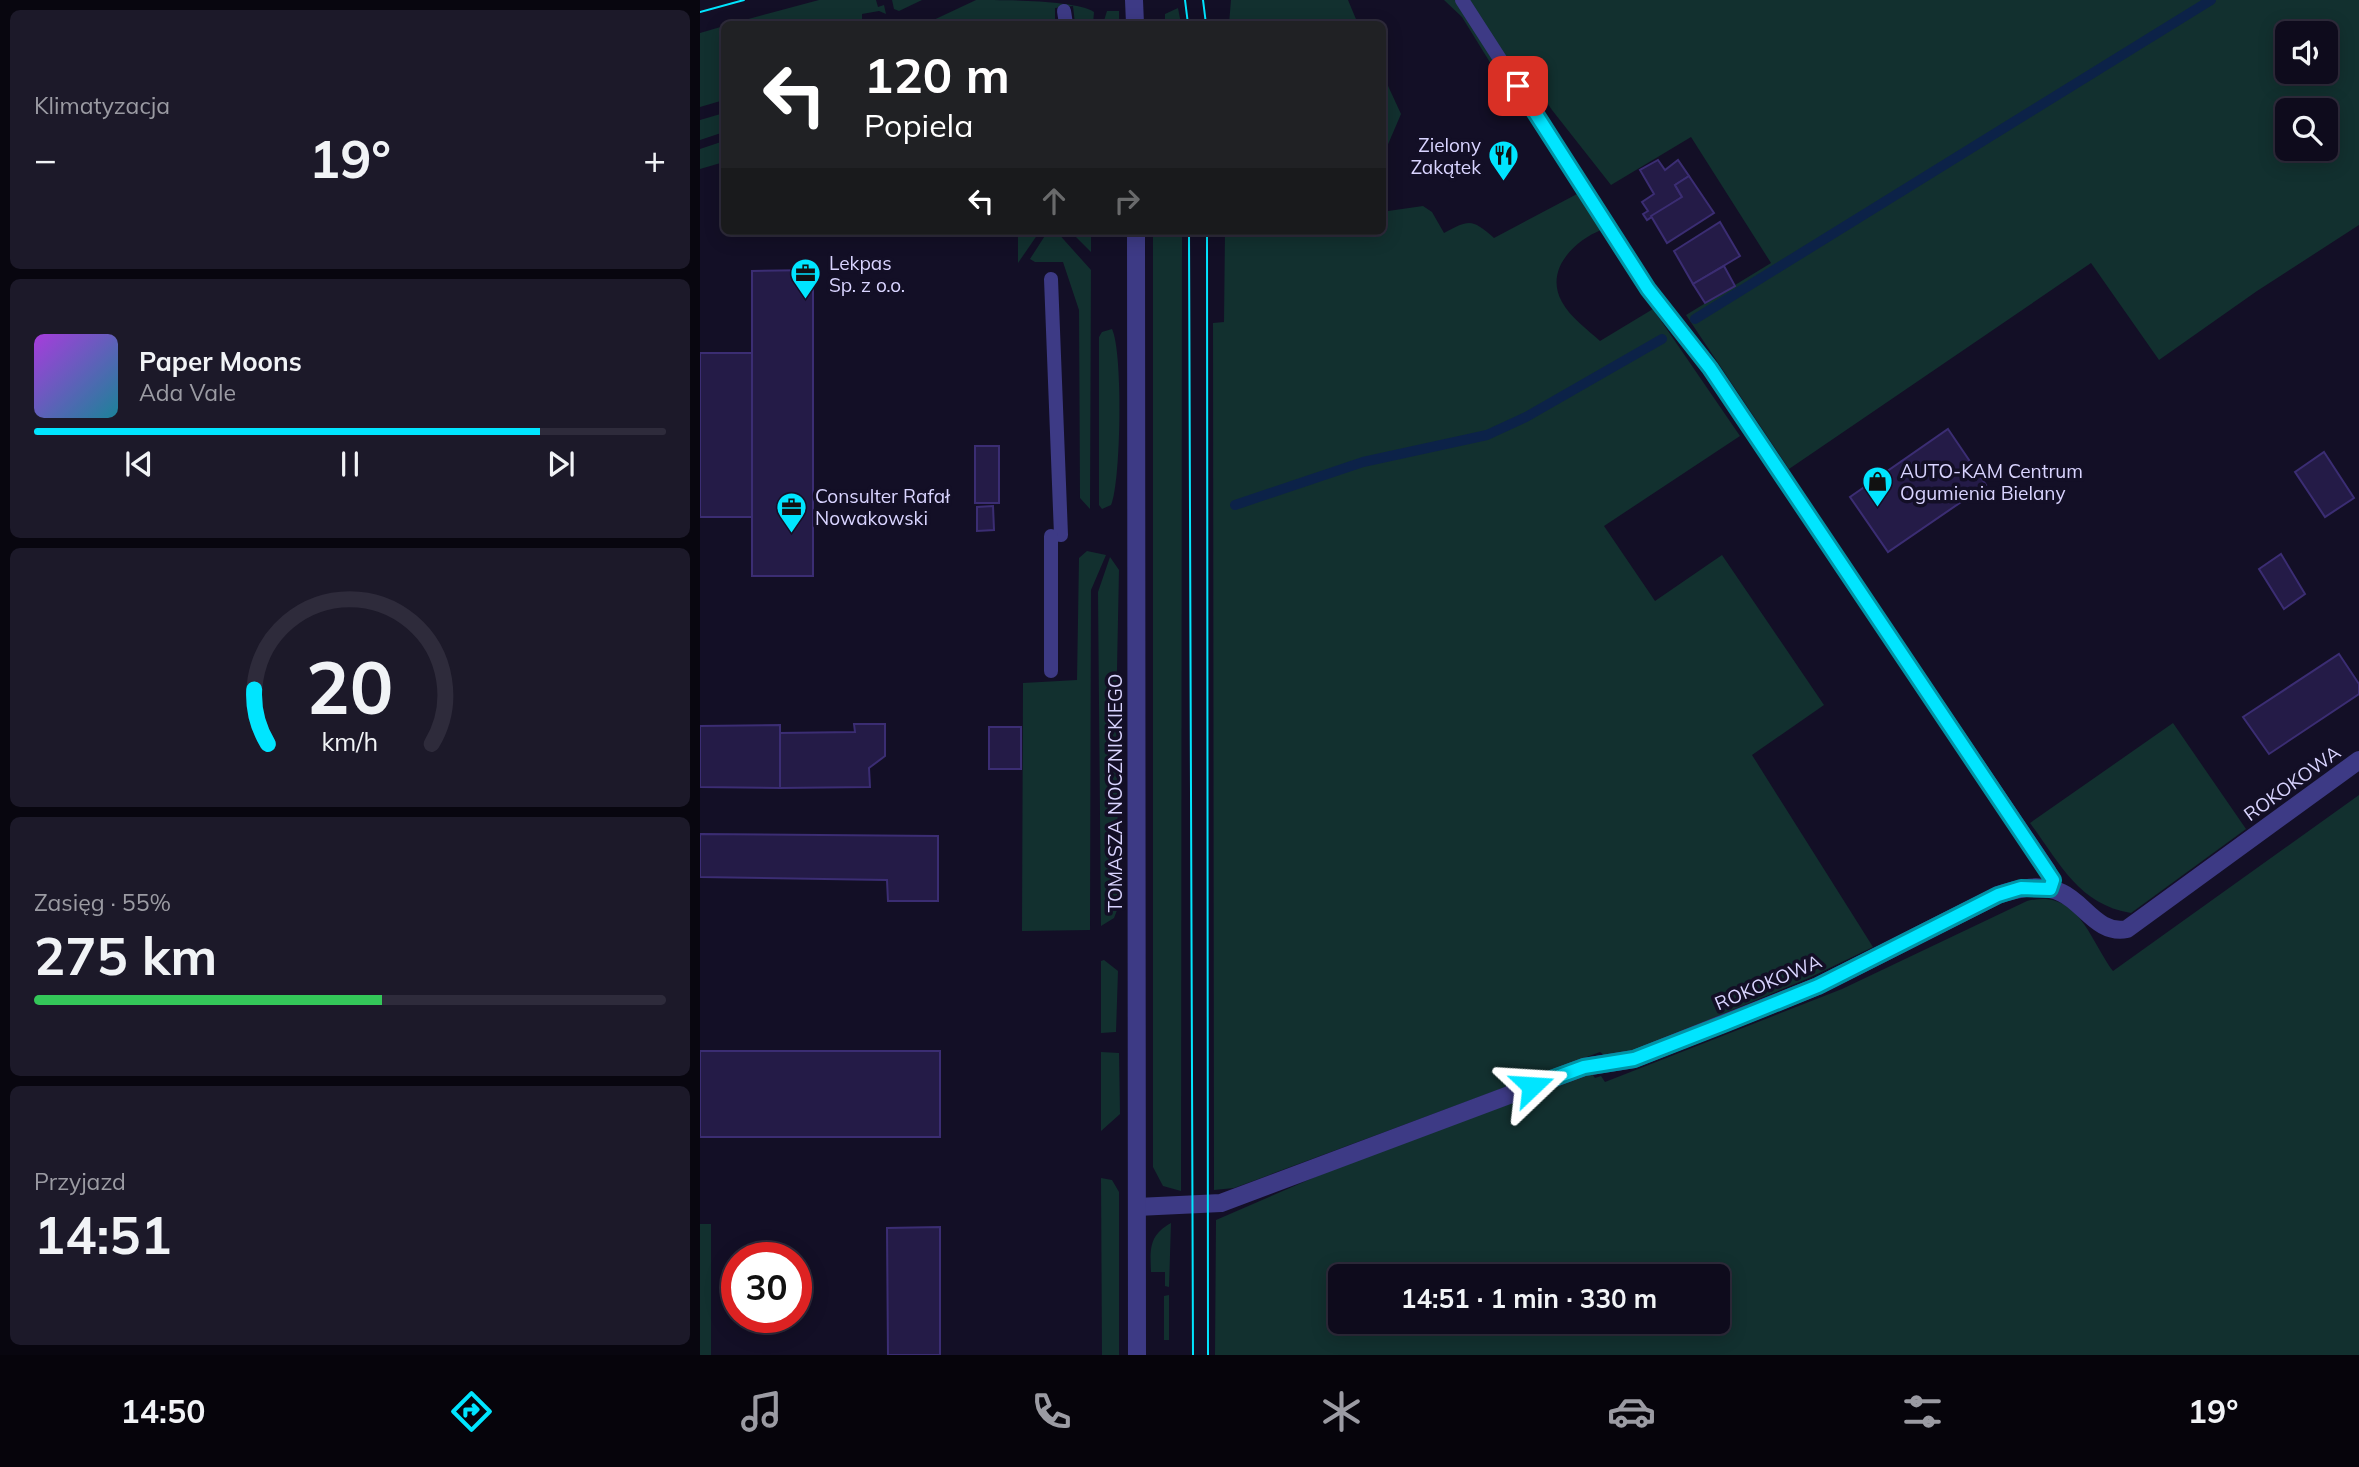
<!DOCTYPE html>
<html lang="pl">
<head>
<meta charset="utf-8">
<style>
  :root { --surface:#0e0b1c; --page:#1c1929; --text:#f1f3f6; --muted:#9b9ba3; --line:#2e2b3b; --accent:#00e5ff }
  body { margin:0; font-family:Mulish,sans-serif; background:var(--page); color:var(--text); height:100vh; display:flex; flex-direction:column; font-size:26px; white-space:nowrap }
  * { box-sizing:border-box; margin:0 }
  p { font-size:23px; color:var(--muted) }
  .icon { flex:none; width:38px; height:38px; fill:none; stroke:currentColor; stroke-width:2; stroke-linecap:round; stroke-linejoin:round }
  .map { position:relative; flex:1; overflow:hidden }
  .sheet { display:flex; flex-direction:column; gap:10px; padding:10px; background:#08060f; width:700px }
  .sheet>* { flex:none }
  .banner { position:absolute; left:21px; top:21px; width:665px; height:214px; border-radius:10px; box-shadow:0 4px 18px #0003,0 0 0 2px var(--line); background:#202124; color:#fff; overflow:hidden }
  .fabs { position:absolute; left:1575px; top:21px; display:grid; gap:14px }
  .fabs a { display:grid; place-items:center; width:63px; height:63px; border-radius:10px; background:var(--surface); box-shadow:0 4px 18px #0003,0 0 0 2px var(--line); font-size:35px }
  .speed { position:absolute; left:21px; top:1242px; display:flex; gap:14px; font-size:35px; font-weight:700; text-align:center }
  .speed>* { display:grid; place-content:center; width:91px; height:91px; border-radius:50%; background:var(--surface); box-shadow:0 4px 18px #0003,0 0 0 2px var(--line); line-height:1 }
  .speed .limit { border:10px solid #d22; background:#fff; color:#111 }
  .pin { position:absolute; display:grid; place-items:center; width:60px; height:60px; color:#fff; margin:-30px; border-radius:14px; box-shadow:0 4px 10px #0006 }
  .me { position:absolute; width:77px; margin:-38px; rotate:70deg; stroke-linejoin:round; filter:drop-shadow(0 0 5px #0008) }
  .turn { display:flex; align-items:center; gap:24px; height:147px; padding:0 28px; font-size:32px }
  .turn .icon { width:91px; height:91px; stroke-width:2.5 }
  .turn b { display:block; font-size:49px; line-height:60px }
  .lanes { display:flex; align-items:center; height:66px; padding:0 28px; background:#0003; justify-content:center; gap:35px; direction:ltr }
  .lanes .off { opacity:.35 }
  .big { font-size:52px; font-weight:700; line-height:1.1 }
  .sheet .card { flex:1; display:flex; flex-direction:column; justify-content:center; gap:10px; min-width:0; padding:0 24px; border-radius:10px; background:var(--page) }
  .sheet .dial { align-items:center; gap:0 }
  .dial svg { height:182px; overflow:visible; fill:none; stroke:var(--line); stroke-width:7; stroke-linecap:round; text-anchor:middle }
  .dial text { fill:var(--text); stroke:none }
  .song { display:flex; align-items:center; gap:21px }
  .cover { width:84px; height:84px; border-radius:10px; background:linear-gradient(135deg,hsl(280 70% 55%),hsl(190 70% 35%)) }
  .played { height:7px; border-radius:4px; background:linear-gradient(90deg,var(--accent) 80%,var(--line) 80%) }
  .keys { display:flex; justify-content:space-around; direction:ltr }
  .heat { display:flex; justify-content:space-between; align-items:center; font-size:38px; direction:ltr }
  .charge { height:10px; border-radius:5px; background:linear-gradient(90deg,#34c759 55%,var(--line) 0) }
  .trip { position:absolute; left:628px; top:1264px; width:402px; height:70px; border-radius:10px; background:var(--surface); box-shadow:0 4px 18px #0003,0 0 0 2px var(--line); font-weight:700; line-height:70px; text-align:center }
  .tabs { display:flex; height:112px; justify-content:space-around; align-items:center; background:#06040b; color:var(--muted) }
  .tabs .icon { width:49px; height:49px }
  .tabs .on { color:var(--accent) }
  .tabs b { font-size:32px; color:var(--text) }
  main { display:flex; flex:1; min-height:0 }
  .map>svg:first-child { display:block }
  .green { fill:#12302f; fill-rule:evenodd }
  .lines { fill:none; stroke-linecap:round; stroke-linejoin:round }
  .stream { stroke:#0c2248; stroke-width:10 }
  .building { fill:#241b47; stroke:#3b2d73; stroke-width:2 }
  .service { stroke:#3d3a85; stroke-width:14 }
  .minor { stroke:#3d3a85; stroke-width:18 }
  .tertiary { stroke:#3d3a85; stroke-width:18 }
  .tram { stroke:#00e5ff; stroke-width:2 }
  .route-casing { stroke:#0095a6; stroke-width:18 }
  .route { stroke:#00e5ff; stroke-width:12 }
  .labels { text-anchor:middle; stroke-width:7; stroke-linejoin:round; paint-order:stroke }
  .poi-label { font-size:19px; fill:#d9d4ff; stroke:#130f26; text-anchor:start }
  .street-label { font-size:19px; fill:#d9d4ff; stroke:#130f26 }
</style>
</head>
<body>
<main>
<section class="sheet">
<div class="card"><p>Klimatyzacja</p>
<div class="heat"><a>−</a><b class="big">19°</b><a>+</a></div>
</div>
<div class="card">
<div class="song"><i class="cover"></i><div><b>Paper Moons</b><p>Ada Vale</p></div></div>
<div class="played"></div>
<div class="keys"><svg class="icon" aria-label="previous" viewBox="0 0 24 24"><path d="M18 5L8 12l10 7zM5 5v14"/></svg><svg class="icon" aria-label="pause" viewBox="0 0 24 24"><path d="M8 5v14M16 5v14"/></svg><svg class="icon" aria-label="next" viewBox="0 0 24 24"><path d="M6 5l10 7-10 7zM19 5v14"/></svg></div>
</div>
<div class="card dial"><svg viewBox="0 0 100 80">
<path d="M14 69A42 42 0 1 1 86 69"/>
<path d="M14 69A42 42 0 0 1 8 45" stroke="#00e5ff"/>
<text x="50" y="56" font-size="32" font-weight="700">20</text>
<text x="50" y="72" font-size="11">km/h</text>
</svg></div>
<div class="card"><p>Zasięg · 55%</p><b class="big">275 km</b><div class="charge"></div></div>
<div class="card"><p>Przyjazd</p><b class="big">14:51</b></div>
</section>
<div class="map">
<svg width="1659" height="1355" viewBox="0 0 1659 1355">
  <rect width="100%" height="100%" fill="#130f26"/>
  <!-- green -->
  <g class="green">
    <path d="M119 0H176L178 7 184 5 186 14 179 11 162 14V24H165H30Z"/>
    <path d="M192 0H222L199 11 194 9Z"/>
    <path d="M276 0C303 0 377 0 394 12L393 24H375L373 6 355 8V24H225Z"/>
    <path d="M531 0H648L658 24H529Z"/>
    <path d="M744 0H1659V225L1557 291 1459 360 1391 263 1089 469 986 315 1071 263 991 137 911 185 852 110 818 60 799 77 762 17ZM1587 33H1626V72H1587ZM1587 110H1626V149H1587Z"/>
    <path d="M478 8 481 24H465V14Z"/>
    <path d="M407 11H419V24H403Z"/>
    <path d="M24 26V100L0 107V33Z"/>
    <path d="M683 75 701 114 683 156Z"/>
    <path d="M24 113V132L0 140V120Z"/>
    <path d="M24 141V162L0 169V149Z"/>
    <path d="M877 194 901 230C874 241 844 270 862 302 870 317 888 330 900 341L953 309 1040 436 904 526 955 601 1022 555 1124 705 1052 755 1173 947 1109 978 911 1061 900 1052 534 1188 514 1190 513 323 524 322 525 231H682L683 198 688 211 723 206 732 212 744 233C770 219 772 219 794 238Z"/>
    <path d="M318 231H340L318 263Z"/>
    <path d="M348 231H356L391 270 390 509 380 498 379 310 363 262H335L330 259Z"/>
    <path d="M370 231H391V252Z"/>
    <path d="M453 231H482L481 1191 463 1186 453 1167Z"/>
    <path d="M412 329C423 352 421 481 411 505L402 509 399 505V337L402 332Z"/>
    <path d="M387 551 406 555 391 590 390 930 322 931 323 683 377 680 379 558Z"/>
    <path d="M410 557 419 570 416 718 419 905 414 918 401 926 398 592Z"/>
    <path d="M1473 723 1546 829 1431 913C1378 904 1360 863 1330 823Z"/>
    <path d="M1659 795V1355H515L516 1220 629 1171 890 1071 895 1078 901 1076 905 1082 1142 989 1327 901C1378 888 1389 938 1413 971ZM640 1276H1018V1321H640Z"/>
    <path d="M404 960 418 971 416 1032 401 1033V961Z"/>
    <path d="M401 1052 419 1053 420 1114 401 1131Z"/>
    <path d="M401 1178 412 1180 419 1192V1355H402Z"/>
    <path d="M471 1223 469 1287 465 1286V1272H451C450 1249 449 1235 471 1223Z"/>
    <rect x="0" y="1224" width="11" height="131"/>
    <path d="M469 1295V1340H464V1296Z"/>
  </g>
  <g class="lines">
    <!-- stream -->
    <g class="stream">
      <path d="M995 319 1511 0"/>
      <path d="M535 505 663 462 787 435 826 417 962 339"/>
    </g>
  </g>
  <!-- building -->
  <g class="building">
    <path d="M958 160 965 170 978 160 989 176 975 185 982 197 947 220 943 214 948 211 942 202 954 194 940 170Z"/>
    <path d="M989 176 1014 213 967 243 951 216 982 197 975 185Z"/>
    <path d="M1020 222 1040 256 993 284 974 251Z"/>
    <path d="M1024 266 1035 286 1005 303 993 284Z"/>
    <path d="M113 270V576H52V271Z"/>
    <rect x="0" y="353" width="52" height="164"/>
    <path d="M1248 429 1286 485 1188 552 1150 497Z"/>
    <rect x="275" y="446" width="24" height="57"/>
    <path d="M1624 452 1654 498 1625 517 1595 472Z"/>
    <path d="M293 506 294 530 277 531V507Z"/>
    <path d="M1581 554 1605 594 1584 609 1559 569Z"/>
    <path d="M1639 654 1659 684V694L1569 754 1543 717Z"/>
    <path d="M154 724H185V756L169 768 170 787 80 788V733L155 732Z"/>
    <path d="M80 725V788L0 787V726Z"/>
    <rect x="289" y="727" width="32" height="42"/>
    <path d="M0 834 238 836V901H188L187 880 0 877Z"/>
    <rect x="0" y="1051" width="240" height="86"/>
    <path d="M240 1227V1355H188L187 1228Z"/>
  </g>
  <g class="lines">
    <!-- service -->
    <g class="service">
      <path d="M762 0 948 289 1010 368 1349 870 1353 880 1350 889"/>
      <path d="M364 11 366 24"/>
      <path d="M351 279 361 535"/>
      <path d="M351 536V671"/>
    </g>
    <!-- minor -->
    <path class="minor" d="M437 1207 521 1203 884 1067 934 1059 1118 986 1298 895C1318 888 1341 883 1362 893 1384 903 1398 935 1427 929L1659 760"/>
    <!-- tertiary -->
    <g class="tertiary">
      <path d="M434 0 435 24"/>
      <path d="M436 231 437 1355"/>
    </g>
    <!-- tram -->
    <g class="tram">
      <path d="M485 0 488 24"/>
      <path d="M503 0 506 24"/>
      <path d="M0 12 44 0"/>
      <path d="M489 231 493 1355"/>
      <path d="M507 231 508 1355"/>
    </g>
  </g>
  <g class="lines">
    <defs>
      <path id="route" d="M818 86 948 289 1010 368 1353 880 1350 889 1321 888 1298 895 1118 986 1024 1024 934 1059 884 1067 832 1086"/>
    </defs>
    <!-- route casing -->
    <use href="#route" class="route-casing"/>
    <!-- route -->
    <use href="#route" class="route"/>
  </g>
  <!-- icons -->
  <defs>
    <symbol id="restaurant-pin" viewBox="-11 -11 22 30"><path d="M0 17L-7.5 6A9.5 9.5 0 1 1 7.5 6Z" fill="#00e5ff" stroke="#130f26"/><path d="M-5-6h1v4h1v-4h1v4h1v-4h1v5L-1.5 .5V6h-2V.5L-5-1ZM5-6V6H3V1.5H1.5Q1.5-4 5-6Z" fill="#111"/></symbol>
    <symbol id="office-pin" viewBox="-11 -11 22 30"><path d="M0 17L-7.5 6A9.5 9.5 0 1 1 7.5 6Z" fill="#00e5ff" stroke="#130f26"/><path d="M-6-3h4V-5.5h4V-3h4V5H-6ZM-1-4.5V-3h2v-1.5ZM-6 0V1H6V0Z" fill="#111"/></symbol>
    <symbol id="shop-pin" viewBox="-11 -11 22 30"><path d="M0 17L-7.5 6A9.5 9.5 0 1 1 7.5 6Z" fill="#00e5ff" stroke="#130f26"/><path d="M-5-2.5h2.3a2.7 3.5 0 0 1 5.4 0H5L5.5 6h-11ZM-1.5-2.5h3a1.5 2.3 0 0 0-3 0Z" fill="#111"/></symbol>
  </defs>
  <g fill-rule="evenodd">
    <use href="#restaurant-pin" x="786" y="138" width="35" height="47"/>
    <use href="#office-pin" x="88" y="256" width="35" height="47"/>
    <use href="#shop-pin" x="1160" y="464" width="35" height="47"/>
    <use href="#office-pin" x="74" y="490" width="35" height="47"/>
  </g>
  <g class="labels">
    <!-- poi labels -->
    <g class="poi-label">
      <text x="781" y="152" text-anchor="end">Zielony<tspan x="781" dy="22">Zakątek</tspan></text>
      <text x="129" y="270">Lekpas<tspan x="129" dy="22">Sp. z o.o.</tspan></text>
      <text x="1200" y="478">AUTO-KAM Centrum<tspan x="1200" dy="22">Ogumienia Bielany</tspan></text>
      <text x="115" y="503">Consulter Rafał<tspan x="115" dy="22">Nowakowski</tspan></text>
    </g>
    <!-- street labels -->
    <g class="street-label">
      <text transform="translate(1592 783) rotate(-36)" y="7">ROKOKOWA</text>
      <text transform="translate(415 793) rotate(-90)" y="7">TOMASZA NOCZNICKIEGO</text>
      <text transform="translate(1068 982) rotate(-23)" y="7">ROKOKOWA</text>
    </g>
  </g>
</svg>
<div class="fabs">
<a><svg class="icon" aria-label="sound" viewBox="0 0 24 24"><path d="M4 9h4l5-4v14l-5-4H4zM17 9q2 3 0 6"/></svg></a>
<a><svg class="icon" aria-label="search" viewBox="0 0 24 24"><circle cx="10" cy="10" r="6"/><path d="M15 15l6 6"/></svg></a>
</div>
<div class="speed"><div class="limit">30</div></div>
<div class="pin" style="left:818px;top:86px;background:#d93025"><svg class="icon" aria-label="arrive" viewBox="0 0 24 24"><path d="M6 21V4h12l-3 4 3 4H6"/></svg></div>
<svg class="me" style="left:832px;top:1086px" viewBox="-20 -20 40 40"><path d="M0-17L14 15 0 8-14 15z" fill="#00e5ff" stroke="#fff" stroke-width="4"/></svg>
<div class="trip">14:51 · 1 min · 330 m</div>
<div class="banner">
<div class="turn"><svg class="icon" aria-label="left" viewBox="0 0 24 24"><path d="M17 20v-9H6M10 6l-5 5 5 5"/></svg><div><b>120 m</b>Popiela</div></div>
<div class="lanes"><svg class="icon" aria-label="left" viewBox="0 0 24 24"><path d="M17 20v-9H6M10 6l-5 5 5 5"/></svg><svg class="icon off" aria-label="ahead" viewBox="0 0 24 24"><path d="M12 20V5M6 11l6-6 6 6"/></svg><svg class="icon off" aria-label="right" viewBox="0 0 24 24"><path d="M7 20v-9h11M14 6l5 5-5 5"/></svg></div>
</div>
</div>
</main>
<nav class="tabs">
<b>14:50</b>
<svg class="icon on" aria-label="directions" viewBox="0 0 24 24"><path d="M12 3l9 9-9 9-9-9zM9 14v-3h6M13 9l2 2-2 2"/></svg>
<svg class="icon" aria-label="music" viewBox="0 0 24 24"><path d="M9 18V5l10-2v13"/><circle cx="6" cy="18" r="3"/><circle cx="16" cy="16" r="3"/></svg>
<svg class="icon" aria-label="phone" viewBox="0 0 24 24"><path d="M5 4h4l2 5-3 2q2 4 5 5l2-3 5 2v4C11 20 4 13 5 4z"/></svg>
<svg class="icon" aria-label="climate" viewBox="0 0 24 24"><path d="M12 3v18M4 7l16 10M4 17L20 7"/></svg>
<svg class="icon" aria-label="car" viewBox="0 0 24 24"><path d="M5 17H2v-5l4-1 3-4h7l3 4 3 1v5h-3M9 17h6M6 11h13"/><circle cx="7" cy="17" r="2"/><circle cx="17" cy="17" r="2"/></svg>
<svg class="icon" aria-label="filters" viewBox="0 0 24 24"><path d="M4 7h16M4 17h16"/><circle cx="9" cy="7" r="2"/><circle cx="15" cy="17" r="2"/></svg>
<b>19°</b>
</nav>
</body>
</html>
